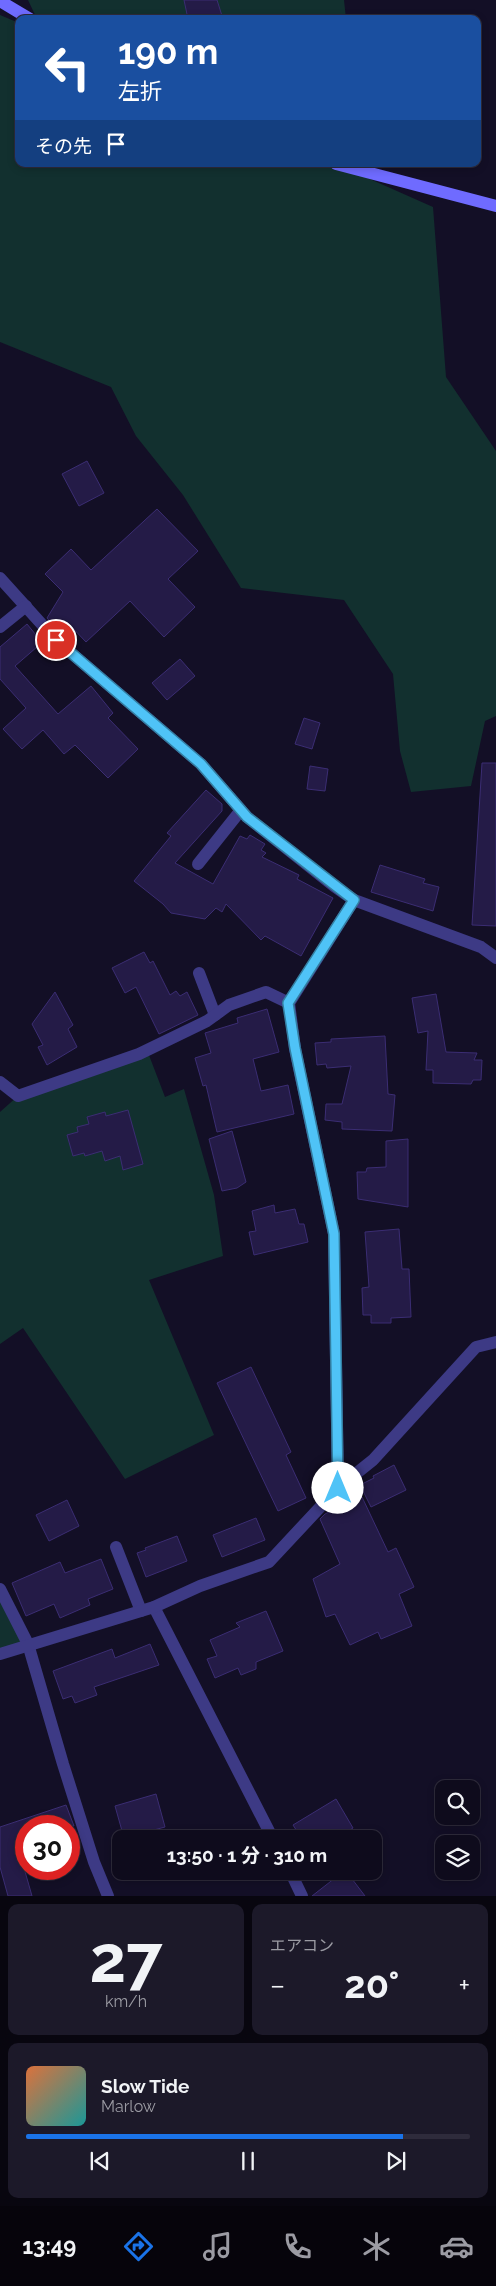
<!DOCTYPE html>
<html lang="ja">
<head>
<meta charset="utf-8">
<style>
  :root { --surface:#0e0b1c; --page:#1c1929; --text:#f1f3f6; --muted:#9b9ba3; --line:#2e2b3b; --accent:#1a73e8 }
  body { margin:0; font-family:Raleway,"Noto Sans JP",sans-serif; background:var(--page); color:var(--text); height:100vh; display:flex; flex-direction:column; font-size:19px; white-space:nowrap }
  * { box-sizing:border-box; margin:0 }
  p { font-size:16px; color:var(--muted) }
  .icon { flex:none; width:28px; height:28px; fill:none; stroke:currentColor; stroke-width:2; stroke-linecap:round; stroke-linejoin:round }
  .map { position:relative; height:1896px; overflow:hidden }
  .drawer { display:flex; flex-direction:column; gap:8px; padding:8px; background:#08060f; flex:1 }
  .drawer>* { flex:none }
  .guide { position:absolute; left:15px; top:15px; width:466px; height:152px; border-radius:10px; box-shadow:0 2px 8px #0003,0 0 0 1px var(--line); background:#1a4fa0; color:#fff; overflow:hidden }
  .controls { position:absolute; left:435px; top:1780px; display:grid; gap:10px }
  .controls a { display:grid; place-items:center; width:45px; height:45px; border-radius:10px; background:var(--surface); box-shadow:0 2px 8px #0003,0 0 0 1px var(--line); font-size:25px }
  .speed { position:absolute; left:15px; top:1815px; display:flex; gap:10px; font-size:25px; font-weight:700; text-align:center }
  .speed>* { display:grid; place-content:center; width:65px; height:65px; border-radius:50%; background:var(--surface); box-shadow:0 2px 8px #0003,0 0 0 1px var(--line); line-height:1 }
  .speed .limit { border:8px solid #d22; background:#fff; color:#111 }
  .pin { position:absolute; display:grid; place-items:center; width:42px; height:42px; color:#fff; margin:-21px; border:2px solid #fff; border-radius:50%; box-shadow:0 1px 5px #0007 }
  .me { position:absolute; width:55px; margin:-28px; rotate:0deg; stroke-linejoin:round; filter:drop-shadow(0 0 4px #0008) }
  .turn { display:flex; align-items:center; gap:18px; height:105px; padding:0 20px; font-size:22px }
  .turn .icon { width:65px; height:65px; stroke-width:2.5 }
  .turn b { display:block; font-size:35px; line-height:42px }
  .then { display:flex; align-items:center; height:48px; padding:0 20px; background:#0003; gap:10px; font-size:19px }
  .big { font-size:38px; font-weight:700; line-height:1.1 }
  .drawer .widget { flex:1; display:flex; flex-direction:column; justify-content:center; gap:8px; min-width:0; padding:0 18px; border-radius:10px; background:var(--page) }
  .drawer .dial { align-items:center; gap:0 }
  .dial b { font-size:65px; line-height:1 }
  .song { display:flex; align-items:center; gap:15px }
  .cover { width:60px; height:60px; border-radius:8px; background:linear-gradient(135deg,hsl(20 70% 55%),hsl(180 70% 35%)) }
  .played { height:5px; border-radius:2px; background:linear-gradient(90deg,var(--accent) 85%,var(--line) 85%) }
  .keys { display:flex; justify-content:space-around; direction:ltr }
  .heat { display:flex; justify-content:space-between; align-items:center; font-size:28px; direction:ltr }
  .drawer .tiles { flex:1; display:grid; gap:8px; grid-template-columns:1fr 1fr }
  .widget:last-child { grid-column:span 2 }
  .trip { position:absolute; left:112px; top:1830px; width:270px; height:50px; border-radius:10px; background:var(--surface); box-shadow:0 2px 8px #0003,0 0 0 1px var(--line); font-weight:700; line-height:50px; text-align:center }
  .menu { display:flex; height:80px; justify-content:space-around; align-items:center; background:#06040b; color:var(--muted) }
  .menu .icon { width:35px; height:35px }
  .menu .current { color:var(--accent) }
  .menu b { font-size:22px; color:var(--text) }
  .map>svg:first-child { display:block }
  .green { fill:#12302f }
  .building { fill:#241b47; stroke:#3b2d73 }
  .lines { fill:none; stroke-linecap:round; stroke-linejoin:round }
  .street { stroke:#3d3a85; stroke-width:12 }
  .secondary { stroke:#6f6bff; stroke-width:12 }
  .route-casing { stroke:#337fa1; stroke-width:12 }
  .route { stroke:#4fc3f7; stroke-width:9 }
</style>
</head>
<body>
<div class="map">
<svg width="496" height="1896" viewBox="0 0 496 1896">
  <rect width="100%" height="100%" fill="#130f26"/>
  <!-- green -->
  <g class="green">
    <path d="M28 0H344L346 19H37Z"/>
    <path d="M0 15 19 23V164H336L433 207 446 377 496 451V716L485 721 471 786 411 792 400 751 393 674 344 600 241 588 183 495 136 436 111 387 0 342Z"/>
    <path d="M147 1050 165 1097 184 1089 214 1195 223 1256 149 1280 214 1435 125 1479 23 1328 0 1344V1112L18 1096Z"/>
    <path d="M0 1598 28 1644 0 1654Z"/>
  </g>
  <!-- building -->
  <g class="building">
    <path d="M184 0H217L223 19H188Z"/>
    <path d="M87 461 104 493 79 506 62 474Z"/>
    <path d="M157 509 198 551 168 579 195 607 164 637 130 601 86 642 67 622 58 630 47 618 63 592 45 574 71 549 91 570Z"/>
    <path d="M27 624 36 635 38 632 45 640 15 666 58 714 91 686 113 713 108 718 138 749 108 778 75 745 64 754 43 730 22 749 3 729 26 708 0 679V647Z"/>
    <path d="M180 659 195 676 167 700 152 683Z"/>
    <path d="M304 718 320 723 312 749 295 744Z"/>
    <path d="M482 763H496V926L472 925Z"/>
    <path d="M310 766 328 769 325 791 307 789Z"/>
    <path d="M206 790 222 804V811L175 863 213 884 240 836 247 839 250 835 265 844 261 850 266 853 262 857 299 875 297 879 333 898 301 956 265 936 261 940 226 904 222 912 216 908 205 919 171 913 163 904 134 881 171 836 167 833Z"/>
    <path d="M380 865 425 879 423 883 439 887 433 911 371 892Z"/>
    <path d="M144 952 150 963 153 961 170 995 176 991 180 996 187 992 198 1015 159 1034 136 987 125 993 112 968Z"/>
    <path d="M55 992 73 1025 68 1029 77 1047 47 1065 38 1047 43 1045 32 1024Z"/>
    <path d="M436 994 446 1052 477 1053 474 1060H482L481 1080H473L471 1084 433 1083V1070H426L428 1031 418 1033 412 998Z"/>
    <path d="M267 1009 279 1052 253 1059 261 1091 288 1085 294 1114 217 1132 206 1085 203 1086 195 1058 211 1053 205 1033 238 1023 237 1018Z"/>
    <path d="M385 1036 388 1094 395 1095 392 1131 342 1129V1122L325 1120 326 1104H342L351 1066 327 1068 326 1064 317 1065 315 1043 331 1042V1039Z"/>
    <path d="M128 1110 143 1164 123 1170 120 1156 105 1161 102 1151 85 1156 84 1153 73 1156 67 1135 78 1132 77 1127 89 1124 87 1117 105 1112 106 1116Z"/>
    <path d="M232 1131 246 1182 237 1188 222 1191 209 1139Z"/>
    <path d="M408 1139V1207L358 1199 357 1172H366L367 1168 386 1167V1141Z"/>
    <path d="M274 1205 275 1213 295 1209 299 1224H304L308 1242 254 1255 249 1232 256 1231 252 1211Z"/>
    <path d="M399 1229 402 1269H409L411 1317 391 1318V1323H371V1315H363L362 1288 369 1287 365 1232Z"/>
    <path d="M251 1367 291 1452 286 1455 306 1498 278 1511 217 1383Z"/>
    <path d="M394 1465 406 1490 371 1507 360 1485 374 1478 373 1476Z"/>
    <path d="M362 1497 388 1552 396 1548 414 1587 399 1594 412 1626 381 1639 378 1632 350 1645 335 1614 326 1617 313 1579 340 1564 320 1519 325 1514Z"/>
    <path d="M67 1500 79 1526 49 1541 36 1515Z"/>
    <path d="M256 1518 265 1540 222 1557 213 1535Z"/>
    <path d="M177 1536 187 1561 146 1577 137 1553 146 1550 145 1548Z"/>
    <path d="M101 1559 113 1589 88 1599 90 1605 60 1618 54 1604 26 1616 12 1583 60 1562 65 1573Z"/>
    <path d="M266 1611 283 1651 256 1662V1669L241 1675 238 1668 215 1678 207 1659 217 1656 210 1640 240 1627 236 1623Z"/>
    <path d="M150 1644 159 1665 94 1687 97 1695 75 1703 72 1696 63 1699 53 1671 112 1649 115 1658Z"/>
    <path d="M156 1794 165 1827 124 1838 115 1806Z"/>
    <path d="M336 1799 353 1828 336 1839H302L293 1825Z"/>
    <path d="M66 1805 74 1826H26V1852L20 1854 32 1896H8L0 1867V1827Z"/>
    <path d="M344 1871H346L365 1896H312Z"/>
  </g>
  <g class="lines">
    <!-- street -->
    <g class="street">
      <path d="M0 578 56 640 201 764 247 817 334 886 354 900 481 947 496 958"/>
      <path d="M0 627 26 606"/>
      <path d="M198 864 241 810"/>
      <path d="M199 973 215 1015"/>
      <path d="M0 1082 18 1096 139 1054 207 1021 229 1005 266 992 289 1003"/>
      <path d="M338 1488 334 1234 295 1049 289 1003 354 900"/>
      <path d="M116 1547 141 1611"/>
      <path d="M0 1589 28 1644 63 1764 94 1862 108 1896"/>
      <path d="M154 1607 273 1839"/>
      <path d="M0 1654 154 1607 200 1586 269 1562 338 1488 373 1460 476 1347 496 1342"/>
      <path d="M290 1871 302 1896"/>
    </g>
    <!-- secondary -->
    <g class="secondary">
      <path d="M0 1 30 19"/>
      <path d="M336 164 496 206"/>
    </g>
  </g>
  <g class="lines">
    <defs>
      <path id="route" d="M56 640 201 764 247 817 354 900 288 1003 295 1048 334 1234 338 1488"/>
    </defs>
    <!-- route casing -->
    <use href="#route" class="route-casing"/>
    <!-- route -->
    <use href="#route" class="route"/>
  </g>
</svg>
<div class="controls">
<a><svg class="icon" aria-label="search" viewBox="0 0 24 24"><circle cx="10" cy="10" r="6"/><path d="M15 15l6 6"/></svg></a>
<a><svg class="icon" aria-label="layers" viewBox="0 0 24 24"><path d="M12 4l9 5-9 5-9-5zM3 14l9 5 9-5"/></svg></a>
</div>
<div class="speed"><div class="limit">30</div></div>
<div class="pin" style="left:56px;top:640px;background:#d93025"><svg class="icon" aria-label="arrive" viewBox="0 0 24 24"><path d="M6 21V4h12l-3 4 3 4H6"/></svg></div>
<svg class="me" style="left:338px;top:1488px" viewBox="-20 -20 40 40"><circle r="19" fill="#fff"/><path d="M0-13L10 11 0 6-10 11z" fill="#4fc3f7"/></svg>
<div class="trip">13:50 · 1 分 · 310 m</div>
<div class="guide">
<div class="turn"><svg class="icon" aria-label="left" viewBox="0 0 24 24"><path d="M17 20v-9H6M10 6l-5 5 5 5"/></svg><div><b>190 m</b>左折</div></div>
<div class="then">その先<svg class="icon" aria-label="arrive" viewBox="0 0 24 24"><path d="M6 21V4h12l-3 4 3 4H6"/></svg></div>
</div>
</div>
<section class="drawer">
<div class="tiles">
<div class="widget dial"><b>27</b><p>km/h</p></div>
<div class="widget"><p>エアコン</p>
<div class="heat"><a>−</a><b class="big">20°</b><a>+</a></div>
</div>
<div class="widget">
<div class="song"><i class="cover"></i><div><b>Slow Tide</b><p>Marlow</p></div></div>
<div class="played"></div>
<div class="keys"><svg class="icon" aria-label="previous" viewBox="0 0 24 24"><path d="M18 5L8 12l10 7zM5 5v14"/></svg><svg class="icon" aria-label="pause" viewBox="0 0 24 24"><path d="M8 5v14M16 5v14"/></svg><svg class="icon" aria-label="next" viewBox="0 0 24 24"><path d="M6 5l10 7-10 7zM19 5v14"/></svg></div>
</div>
</div>
</section>
<nav class="menu">
<b>13:49</b>
<svg class="icon current" aria-label="directions" viewBox="0 0 24 24"><path d="M12 3l9 9-9 9-9-9zM9 14v-3h6M13 9l2 2-2 2"/></svg>
<svg class="icon" aria-label="music" viewBox="0 0 24 24"><path d="M9 18V5l10-2v13"/><circle cx="6" cy="18" r="3"/><circle cx="16" cy="16" r="3"/></svg>
<svg class="icon" aria-label="phone" viewBox="0 0 24 24"><path d="M5 4h4l2 5-3 2q2 4 5 5l2-3 5 2v4C11 20 4 13 5 4z"/></svg>
<svg class="icon" aria-label="climate" viewBox="0 0 24 24"><path d="M12 3v18M4 7l16 10M4 17L20 7"/></svg>
<svg class="icon" aria-label="car" viewBox="0 0 24 24"><path d="M5 17H2v-5l4-1 3-4h7l3 4 3 1v5h-3M9 17h6M6 11h13"/><circle cx="7" cy="17" r="2"/><circle cx="17" cy="17" r="2"/></svg>
</nav>
</body>
</html>
